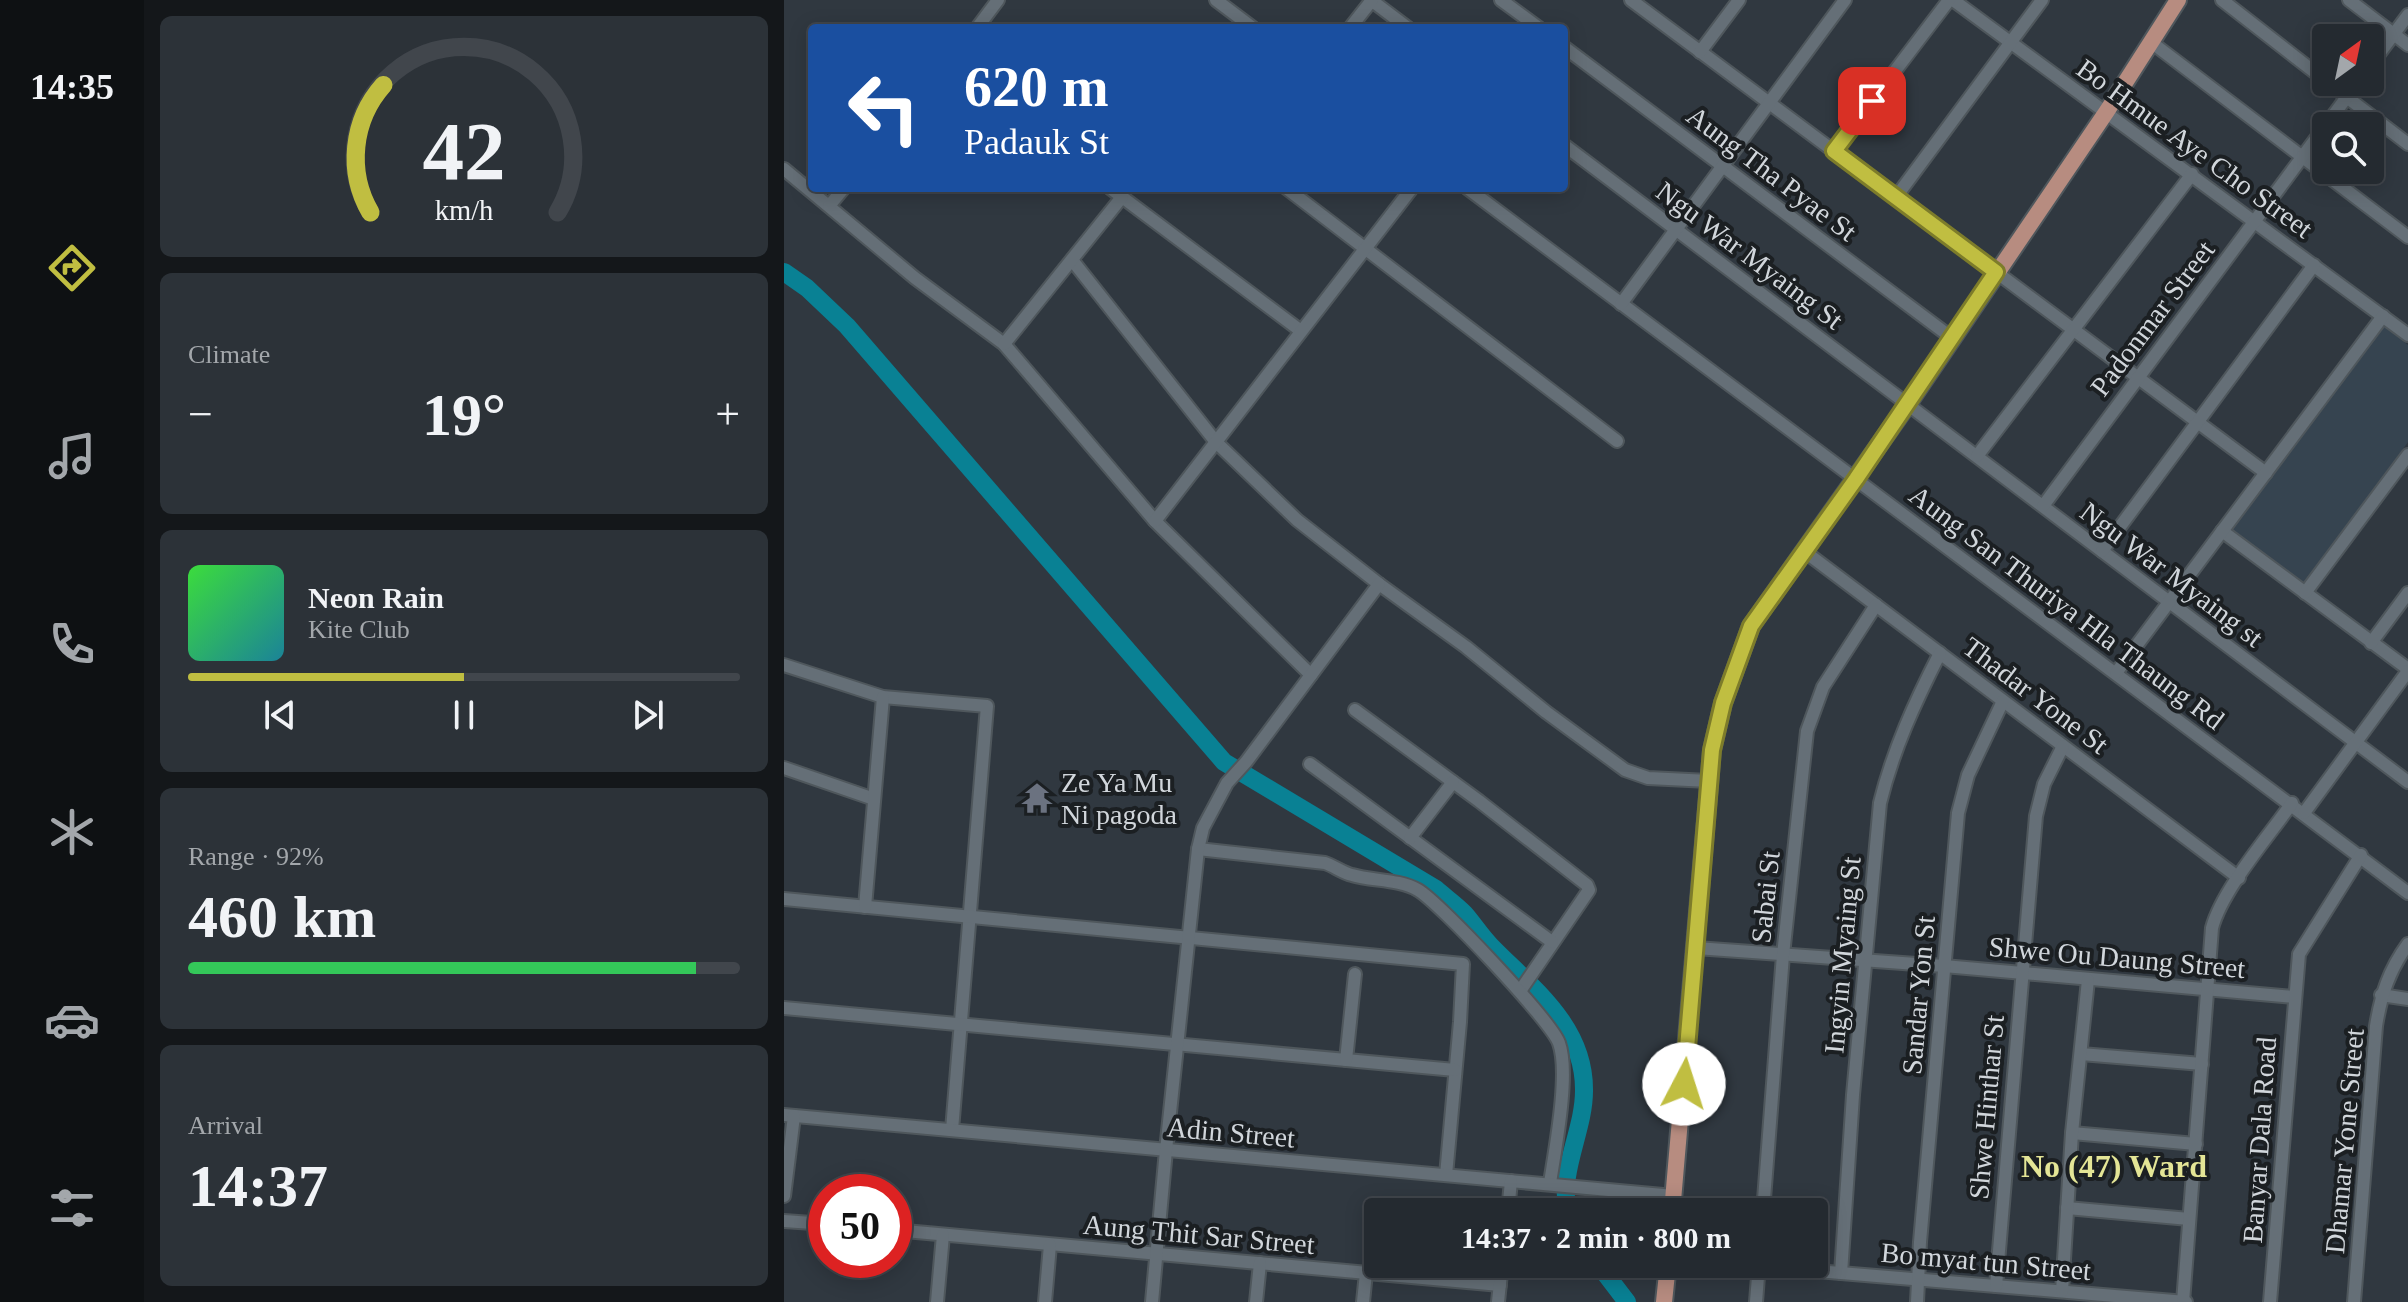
<!DOCTYPE html>
<html lang="en">
<head>
<meta charset="utf-8">
<style>
  :root { --surface:#242a30; --page:#2c3238; --text:#f1f3f6; --muted:#a3a7ab; --line:#41464c; --accent:#c0be41 }
  body { margin:0; font-family:Georgia,serif; background:var(--page); color:var(--text); height:100vh; display:flex; flex-direction:column; font-size:30px; white-space:nowrap }
  * { box-sizing:border-box; margin:0 }
  p { font-size:26px; color:var(--muted) }
  .icon { flex:none; width:44px; height:44px; fill:none; stroke:currentColor; stroke-width:2; stroke-linecap:round; stroke-linejoin:round }
  .map { position:relative; flex:1; overflow:hidden }
  .panel { display:flex; flex-direction:column; gap:16px; padding:16px; background:#14171a; width:640px }
  .panel>* { flex:none }
  .hud { position:absolute; left:24px; top:24px; width:760px; height:168px; border-radius:8px; box-shadow:0 4px 20px #0003,0 0 0 2px var(--line); background:#1a4fa0; color:#fff; overflow:hidden }
  .needle { width:52px; rotate:33deg }
  .controls { position:absolute; left:1528px; top:24px; display:grid; gap:16px }
  .controls a { display:grid; place-items:center; width:72px; height:72px; border-radius:8px; background:var(--surface); box-shadow:0 4px 20px #0003,0 0 0 2px var(--line); font-size:40px }
  .speed { position:absolute; left:24px; top:1174px; display:flex; gap:16px; font-size:40px; font-weight:700; text-align:center }
  .speed>* { display:grid; place-content:center; width:104px; height:104px; border-radius:50%; background:var(--surface); box-shadow:0 4px 20px #0003,0 0 0 2px var(--line); line-height:1 }
  .speed .limit { border:12px solid #d22; background:#fff; color:#111 }
  .pin { position:absolute; display:grid; place-items:center; width:68px; height:68px; color:#fff; margin:-34px; border-radius:16px; box-shadow:0 4px 12px #0006 }
  .me { position:absolute; width:88px; margin:-44px; rotate:5deg; stroke-linejoin:round; filter:drop-shadow(0 0 6px #0008) }
  .turn { display:flex; align-items:center; gap:28px; height:168px; padding:0 24px; font-size:36px }
  .turn .icon { width:104px; height:104px; stroke-width:2.5 }
  .turn b { display:block; font-size:56px; line-height:68px }
  .big { font-size:60px; font-weight:700; line-height:1.1 }
  .panel .tile { flex:1; display:flex; flex-direction:column; justify-content:center; gap:12px; min-width:0; padding:0 28px; border-radius:12px; background:var(--page) }
  .panel .dial { align-items:center; gap:0 }
  .dial svg { height:208px; overflow:visible; fill:none; stroke:var(--line); stroke-width:7; stroke-linecap:round; text-anchor:middle }
  .dial text { fill:var(--text); stroke:none }
  .song { display:flex; align-items:center; gap:24px }
  .cover { width:96px; height:96px; border-radius:12px; background:linear-gradient(135deg,hsl(120 70% 55%),hsl(190 70% 35%)) }
  .played { height:8px; border-radius:4px; background:linear-gradient(90deg,var(--accent) 50%,var(--line) 50%) }
  .keys { display:flex; justify-content:space-around; direction:ltr }
  .heat { display:flex; justify-content:space-between; align-items:center; font-size:44px; direction:ltr }
  .charge { height:12px; border-radius:6px; background:linear-gradient(90deg,#34c759 92%,var(--line) 0) }
  .trip { position:absolute; left:580px; top:1198px; width:464px; height:80px; border-radius:8px; background:var(--surface); box-shadow:0 4px 20px #0003,0 0 0 2px var(--line); font-weight:700; line-height:80px; text-align:center }
  main { display:flex; flex:1; min-height:0 }
  .menu { display:flex; flex-direction:column; width:144px; justify-content:space-around; align-items:center; background:#0e1113; color:var(--muted) }
  .menu .icon { width:56px; height:56px }
  .menu .active { color:var(--accent) }
  .menu b { font-size:36px; color:var(--text) }
  .map>svg:first-child { display:block }
  .built { fill:#364450 }
  .lines { fill:none; stroke-linecap:round; stroke-linejoin:round }
  .river { stroke:#098194; stroke-width:18 }
  .minor-casing { stroke:#4f575c; stroke-width:16 }
  .major-casing { stroke:#4f575c; stroke-width:20 }
  .minor { stroke:#656f77; stroke-width:12 }
  .major { stroke:#b78c80; stroke-width:16 }
  .route-casing { stroke:#7d7c2a; stroke-width:20 }
  .route { stroke:#c0be41; stroke-width:14 }
  .labels { text-anchor:middle; stroke-width:8; stroke-linejoin:round; paint-order:stroke }
  .street-label { font-size:28px; fill:#d1d6db; stroke:#1b1f22 }
  .poi-label { font-size:28px; fill:#d1d6db; stroke:#1b1f22; text-anchor:start }
  .quarter-label { font-size:32px; font-weight:bold; fill:#e4e596; stroke:#1b1f22 }
</style>
</head>
<body>
<main>
<nav class="menu">
<b>14:35</b>
<svg class="icon active" aria-label="directions" viewBox="0 0 24 24"><path d="M12 3l9 9-9 9-9-9zM9 14v-3h6M13 9l2 2-2 2"/></svg>
<svg class="icon" aria-label="music" viewBox="0 0 24 24"><path d="M9 18V5l10-2v13"/><circle cx="6" cy="18" r="3"/><circle cx="16" cy="16" r="3"/></svg>
<svg class="icon" aria-label="phone" viewBox="0 0 24 24"><path d="M5 4h4l2 5-3 2q2 4 5 5l2-3 5 2v4C11 20 4 13 5 4z"/></svg>
<svg class="icon" aria-label="climate" viewBox="0 0 24 24"><path d="M12 3v18M4 7l16 10M4 17L20 7"/></svg>
<svg class="icon" aria-label="car" viewBox="0 0 24 24"><path d="M5 17H2v-5l4-1 3-4h7l3 4 3 1v5h-3M9 17h6M6 11h13"/><circle cx="7" cy="17" r="2"/><circle cx="17" cy="17" r="2"/></svg>
<svg class="icon" aria-label="filters" viewBox="0 0 24 24"><path d="M4 7h16M4 17h16"/><circle cx="9" cy="7" r="2"/><circle cx="15" cy="17" r="2"/></svg>
</nav>
<section class="panel">
<div class="tile dial"><svg viewBox="0 0 100 80">
<path d="M14 69A42 42 0 1 1 86 69"/>
<path d="M14 69A42 42 0 0 1 19 20" stroke="#c0be41"/>
<text x="50" y="56" font-size="32" font-weight="700">42</text>
<text x="50" y="72" font-size="11">km/h</text>
</svg></div>
<div class="tile"><p>Climate</p>
<div class="heat"><a>−</a><b class="big">19°</b><a>+</a></div>
</div>
<div class="tile">
<div class="song"><i class="cover"></i><div><b>Neon Rain</b><p>Kite Club</p></div></div>
<div class="played"></div>
<div class="keys"><svg class="icon" aria-label="previous" viewBox="0 0 24 24"><path d="M18 5L8 12l10 7zM5 5v14"/></svg><svg class="icon" aria-label="pause" viewBox="0 0 24 24"><path d="M8 5v14M16 5v14"/></svg><svg class="icon" aria-label="next" viewBox="0 0 24 24"><path d="M6 5l10 7-10 7zM19 5v14"/></svg></div>
</div>
<div class="tile"><p>Range · 92%</p><b class="big">460 km</b><div class="charge"></div></div>
<div class="tile"><p>Arrival</p><b class="big">14:37</b></div>
</section>
<div class="map">
<svg width="1624" height="1302" viewBox="0 0 1624 1302">
  <rect width="100%" height="100%" fill="#303840"/>
  <!-- built -->
  <path class="built" d="M1599 326 1624 345V442L1519 586 1448 530Z"/>
  <g class="lines">
    <!-- river -->
    <g class="river">
      <path d="M0 272 23 288 63 326 440 762 652 889C661 897 671 904 680 913 689 923 697 936 707 946 748 988 801 1026 800 1091 800 1131 774 1173 784 1212"/>
      <path d="M814 1264 843 1302"/>
    </g>
    <defs>
      <g id="minor">
        <path d="M432 0 469 28"/>
        <path d="M587 0 624 28"/>
        <path d="M717 0 755 28"/>
        <path d="M847 0 1482 473"/>
        <path d="M1169 0 1624 335"/>
        <path d="M1438 0 1542 81"/>
        <path d="M1565 0 1624 45"/>
        <path d="M193 28 214 0"/>
        <path d="M566 28 588 0"/>
        <path d="M1367 42 1624 237"/>
        <path d="M780 47 1168 338"/>
        <path d="M916 52 955 0"/>
        <path d="M1586 66 1624 15"/>
        <path d="M1543 82 1624 144"/>
        <path d="M780 145 1624 782"/>
        <path d="M1050 151 1165 0"/>
        <path d="M0 169 131 278 220 344 371 521 527 675"/>
        <path d="M326 188 517 331"/>
        <path d="M502 188 833 441"/>
        <path d="M683 188 1624 893"/>
        <path d="M1112 197 1258 0"/>
        <path d="M45 206 60 188"/>
        <path d="M288 260 432 442 513 520 595 584 682 647 762 712 841 770 864 778 925 781"/>
        <path d="M837 304 1061 0"/>
        <path d="M220 344 338 197"/>
        <path d="M1193 456 1408 174"/>
        <path d="M1259 506 1574 82"/>
        <path d="M371 521 628 188"/>
        <path d="M1438 531 1624 669"/>
        <path d="M1020 551 1455 878"/>
        <path d="M1318 551 1530 265"/>
        <path d="M1521 593 1624 455"/>
        <path d="M1587 643 1624 593"/>
        <path d="M0 665 99 697 203 706 168 1130"/>
        <path d="M1332 673 1599 316"/>
        <path d="M571 710 695 801 803 885 805 890 736 991"/>
        <path d="M526 764 768 942"/>
        <path d="M0 768 90 799"/>
        <path d="M1520 813 1624 671"/>
        <path d="M626 838 669 782"/>
        <path d="M414 849 541 863C550 866 559 873 568 875 588 881 615 879 634 890 655 902 767 1021 775 1043 786 1073 771 1150 766 1183"/>
        <path d="M0 899 679 964 676 1022 662 1175"/>
        <path d="M81 907 99 697"/>
        <path d="M912 948 1160 966 1510 997"/>
        <path d="M1597 995 1624 999"/>
        <path d="M0 1008 671 1070"/>
        <path d="M1297 1054 1418 1064"/>
        <path d="M562 1060 571 974"/>
        <path d="M0 1115 890 1196"/>
        <path d="M1288 1133 1412 1144"/>
        <path d="M0 1196 10 1116"/>
        <path d="M1283 1208 1405 1219"/>
        <path d="M724 1212 727 1181"/>
        <path d="M979 1212 999 955 1023 731 1039 687 1092 605"/>
        <path d="M0 1221 42 1224"/>
        <path d="M110 1230 716 1285"/>
        <path d="M950 1264 1402 1302"/>
        <path d="M1057 1273 1069 1095 1096 803C1109 750 1131 702 1156 653"/>
        <path d="M1212 1286 1252 816 1260 784 1279 746"/>
        <path d="M1278 1291 1288 1133 1304 980"/>
        <path d="M153 1302 159 1235"/>
        <path d="M261 1302 266 1245"/>
        <path d="M368 1302 382 1150 414 849 419 828 443 783 462 762 595 584"/>
        <path d="M472 1302 476 1263"/>
        <path d="M579 1302 582 1273"/>
        <path d="M714 1302 718 1264"/>
        <path d="M972 1302 975 1264"/>
        <path d="M1133 1302 1136 1242 1174 813 1184 775 1219 701"/>
        <path d="M1399 1302 1428 928C1438 890 1484 837 1508 803"/>
        <path d="M1486 1302 1515 954 1577 855"/>
        <path d="M1570 1302 1592 1026C1597 995 1605 970 1624 944"/>
      </g>
      <g id="major">
        <path d="M888 1212 928 750 939 703 967 626 1124 404 1323 111 1394 0"/>
        <path d="M880 1302 884 1264"/>
      </g>
    </defs>
    <!-- minor casing -->
    <use href="#minor" class="minor-casing"/>
    <!-- major casing -->
    <use href="#major" class="major-casing"/>
    <!-- minor -->
    <use href="#minor" class="minor"/>
    <!-- major -->
    <use href="#major" class="major"/>
  </g>
  <g class="lines">
    <defs>
      <path id="route" d="M900 1084 928 750 939 703 967 626 1072 479 1212 272 1050 151 1088 101"/>
    </defs>
    <!-- route casing -->
    <use href="#route" class="route-casing"/>
    <!-- route -->
    <use href="#route" class="route"/>
  </g>
  <!-- icons -->
  <defs>
    <symbol id="temple-bare" viewBox="-9 -9 18 18"><path d="M0-6L5-2H3V0L6.5 2.5H4V6H1.5V3h-3V6H-4V2.5H-6.5L-3 0V-2H-5Z" fill="#6b7280" stroke="#1b1f22" stroke-width="2.5" paint-order="stroke"/></symbol>
  </defs>
  <g fill-rule="evenodd">
    <use href="#temple-bare" x="231" y="776" width="44" height="44"/>
  </g>
  <g class="labels">
    <!-- street labels -->
    <g class="street-label">
      <text transform="translate(1411 148) rotate(36)" y="10">Bo Hmue Aye Cho Street</text>
      <text transform="translate(988 173) rotate(37)" y="10">Aung Tha Pyae St</text>
      <text transform="translate(966 255) rotate(37)" y="10">Ngu War Myaing St</text>
      <text transform="translate(1368 318) rotate(-53)" y="10">Padonmar Street</text>
      <text transform="translate(1388 574) rotate(37)" y="10">Ngu War Myaing st</text>
      <text transform="translate(1283 607) rotate(37)" y="10">Aung San Thuriya Hla Thaung Rd</text>
      <text transform="translate(1252 695) rotate(37)" y="10">Thadar Yone St</text>
      <text transform="translate(981 897) rotate(-84)" y="10">Sabai St</text>
      <text transform="translate(1058 955) rotate(-85)" y="10">Ingyin Myaing St</text>
      <text transform="translate(1333 957) rotate(5)" y="10">Shwe Ou Daung Street</text>
      <text transform="translate(1134 995) rotate(-85)" y="10">Sandar Yon St</text>
      <text transform="translate(1202 1107) rotate(-85)" y="10">Shwe Hinthar St</text>
      <text transform="translate(447 1132) rotate(5)" y="10">Adin Street</text>
      <text transform="translate(1475 1140) rotate(-86)" y="10">Banyar Dala Road</text>
      <text transform="translate(1560 1141) rotate(-85)" y="10">Dhamar Yone Street</text>
      <text transform="translate(415 1234) rotate(5)" y="10">Aung Thit Sar Street</text>
      <text transform="translate(1202 1261) rotate(5)" y="10">Bo myat tun Street</text>
    </g>
    <!-- poi labels -->
    <g class="poi-label">
      <text x="277" y="792">Ze Ya Mu<tspan x="277" dy="32">Ni pagoda</tspan></text>
    </g>
    <!-- quarter labels -->
    <g class="quarter-label">
      <text x="1330" y="1177">No (47) Ward</text>
    </g>
  </g>
</svg>
<div class="controls">
<a><svg class="needle" viewBox="-14 -14 28 28"><path d="M0-13l5 13h-10z" fill="#e53935"/><path d="M0 13l5-13h-10z" fill="#a3a7ab"/></svg></a>
<a><svg class="icon" aria-label="search" viewBox="0 0 24 24"><circle cx="10" cy="10" r="6"/><path d="M15 15l6 6"/></svg></a>
</div>
<div class="speed"><div class="limit">50</div></div>
<div class="pin" style="left:1088px;top:101px;background:#d93025"><svg class="icon" aria-label="arrive" viewBox="0 0 24 24"><path d="M6 21V4h12l-3 4 3 4H6"/></svg></div>
<svg class="me" style="left:900px;top:1084px" viewBox="-20 -20 40 40"><circle r="19" fill="#fff"/><path d="M0-13L10 11 0 6-10 11z" fill="#c0be41"/></svg>
<div class="trip">14:37 · 2 min · 800 m</div>
<div class="hud">
<div class="turn"><svg class="icon" aria-label="left" viewBox="0 0 24 24"><path d="M17 20v-9H6M10 6l-5 5 5 5"/></svg><div><b>620 m</b>Padauk St</div></div>
</div>
</div>
</main>
</body>
</html>
